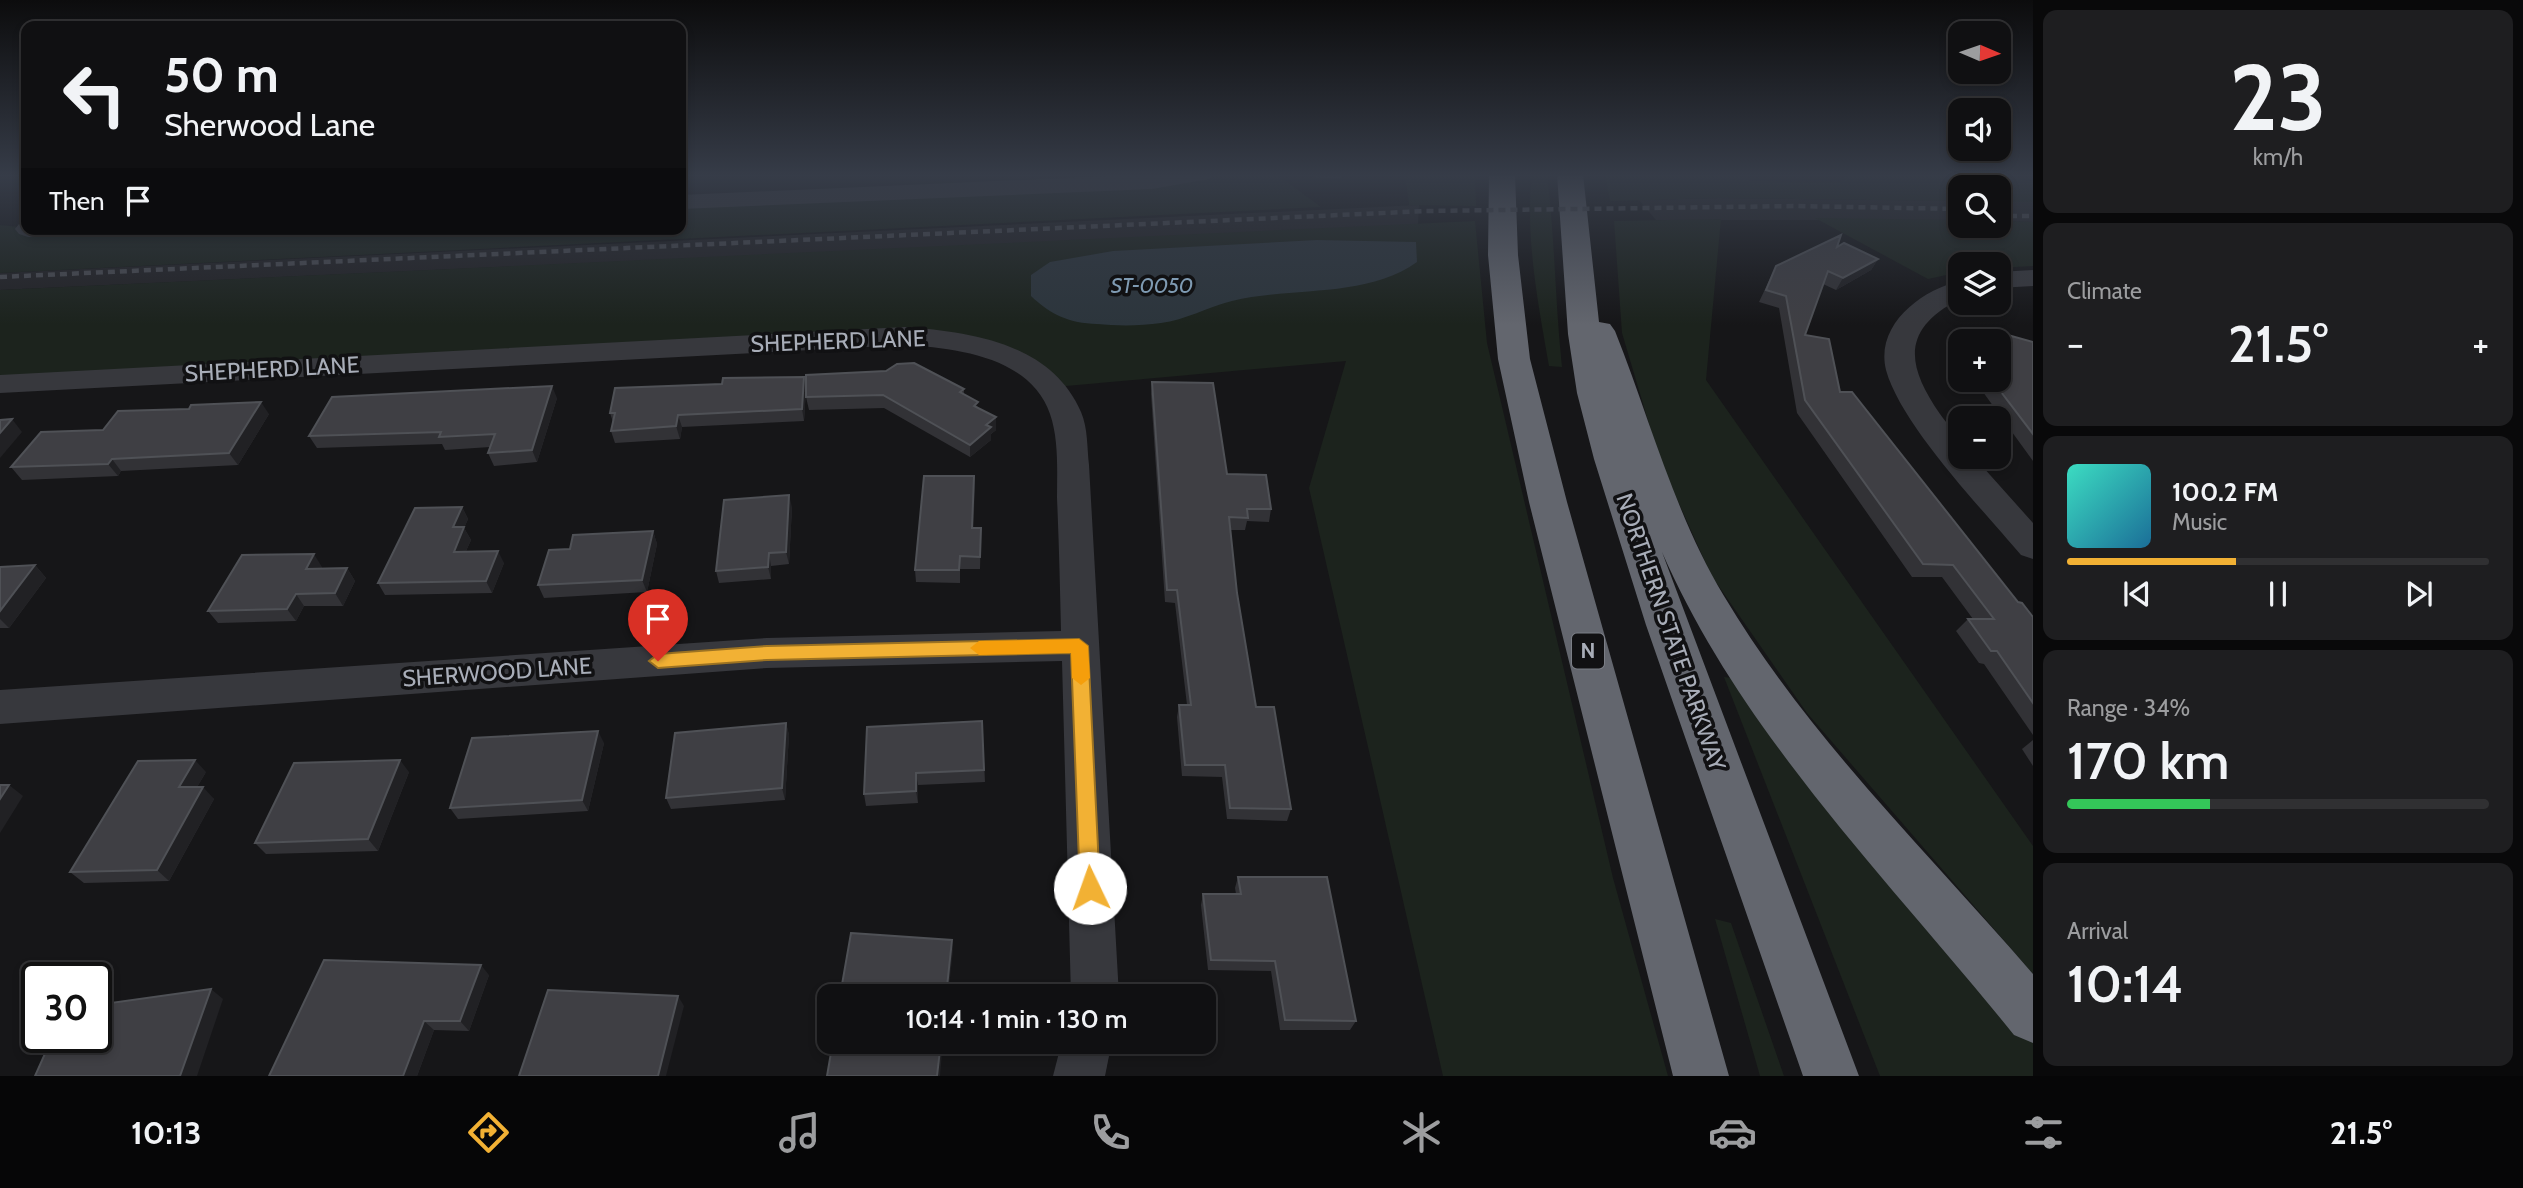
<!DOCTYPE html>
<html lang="en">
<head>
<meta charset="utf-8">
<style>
  :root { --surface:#101012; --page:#1e1e20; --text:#f1f3f6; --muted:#9c9d9f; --line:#303032; --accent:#f2b134 }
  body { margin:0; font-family:Cabin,sans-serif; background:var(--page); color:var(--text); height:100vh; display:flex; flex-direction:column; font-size:26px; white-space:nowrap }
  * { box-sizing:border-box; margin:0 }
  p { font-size:23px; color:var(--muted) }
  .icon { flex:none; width:38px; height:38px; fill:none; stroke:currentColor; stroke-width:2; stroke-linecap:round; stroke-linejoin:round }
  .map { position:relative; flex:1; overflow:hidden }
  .sheet { display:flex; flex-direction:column; gap:10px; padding:10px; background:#09090a; width:490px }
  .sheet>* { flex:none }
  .top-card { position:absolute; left:21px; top:21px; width:665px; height:214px; border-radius:14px; box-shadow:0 4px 10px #0003,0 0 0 2px var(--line); background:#101012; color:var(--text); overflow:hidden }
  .needle { width:46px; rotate:92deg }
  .tools { position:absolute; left:1948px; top:21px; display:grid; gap:14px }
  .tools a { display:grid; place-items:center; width:63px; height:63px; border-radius:14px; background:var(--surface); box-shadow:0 4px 10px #0003,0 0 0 2px var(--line); font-size:35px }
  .speed { position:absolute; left:21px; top:962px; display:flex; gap:14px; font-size:35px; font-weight:700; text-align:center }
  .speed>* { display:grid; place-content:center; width:91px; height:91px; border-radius:50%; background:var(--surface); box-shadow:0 4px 10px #0003,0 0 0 2px var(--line); line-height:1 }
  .speed .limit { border:4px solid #111; border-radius:10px; background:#fff; color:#111 }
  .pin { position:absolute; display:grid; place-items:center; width:60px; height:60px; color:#fff; margin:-72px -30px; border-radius:50% 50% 50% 0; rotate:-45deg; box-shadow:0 0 7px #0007 }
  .pin .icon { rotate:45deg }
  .me { position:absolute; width:77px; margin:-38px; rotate:357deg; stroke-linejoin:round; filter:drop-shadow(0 0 5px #0008) }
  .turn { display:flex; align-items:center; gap:24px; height:147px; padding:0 28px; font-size:32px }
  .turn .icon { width:91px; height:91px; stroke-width:2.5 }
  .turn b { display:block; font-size:49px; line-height:60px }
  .then { display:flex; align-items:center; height:66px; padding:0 28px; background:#0003; gap:14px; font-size:26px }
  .big { font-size:52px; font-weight:600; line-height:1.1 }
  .sheet .card { flex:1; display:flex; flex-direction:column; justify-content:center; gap:10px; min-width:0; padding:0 24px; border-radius:14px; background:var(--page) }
  .sheet .dial { align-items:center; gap:0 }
  .dial b { font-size:91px; line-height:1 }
  .song { display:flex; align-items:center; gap:21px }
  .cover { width:84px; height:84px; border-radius:10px; background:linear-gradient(135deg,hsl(170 70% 55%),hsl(200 70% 35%)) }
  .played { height:7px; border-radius:4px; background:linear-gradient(90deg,var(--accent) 40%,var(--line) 40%) }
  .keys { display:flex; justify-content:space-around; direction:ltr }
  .heat { display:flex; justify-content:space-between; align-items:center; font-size:38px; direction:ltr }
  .charge { height:10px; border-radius:5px; background:linear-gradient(90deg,#34c759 34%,var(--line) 0) }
  .trip { position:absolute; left:817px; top:984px; width:399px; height:70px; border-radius:14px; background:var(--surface); box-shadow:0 4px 10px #0003,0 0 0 2px var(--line); font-weight:600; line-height:70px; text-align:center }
  .tabs { display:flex; height:112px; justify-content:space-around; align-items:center; background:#060607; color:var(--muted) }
  .tabs .icon { width:49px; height:49px }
  .tabs .on { color:var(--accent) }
  .tabs b { font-size:32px; color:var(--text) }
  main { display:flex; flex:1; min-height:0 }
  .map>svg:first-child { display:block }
  .built { fill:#222225 }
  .green { fill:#1c231d }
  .water { fill:#2c353c }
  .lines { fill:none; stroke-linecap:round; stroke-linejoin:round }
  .street { fill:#37383d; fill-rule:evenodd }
  .highway { fill:#63666e; fill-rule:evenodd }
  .rail { stroke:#4a4c52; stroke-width:4.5; stroke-dasharray:7 5; stroke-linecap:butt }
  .wall { fill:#323236 }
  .shaded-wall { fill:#212124 }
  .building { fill:#3f3f44; stroke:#4f5156; stroke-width:2 }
  .route { fill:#f2b134; stroke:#9d7322; stroke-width:2 }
  .slow { fill:#f59e0b }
  .labels { text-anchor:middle; stroke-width:7; stroke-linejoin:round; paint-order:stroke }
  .far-water-label { font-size:21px; font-style:italic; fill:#7f9bb3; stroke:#111113 }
  .shield { fill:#111113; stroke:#7b7e86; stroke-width:2 }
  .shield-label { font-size:21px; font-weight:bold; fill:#a8adb8 }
  .street-label { font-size:23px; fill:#a8adb8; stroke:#111113 }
</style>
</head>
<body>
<main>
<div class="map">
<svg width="2033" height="1076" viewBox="0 0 2033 1076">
  <rect width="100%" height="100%" fill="#161618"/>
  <!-- built -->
  <g class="built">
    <path d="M1719 198 1960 201V220H1656L1639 200Z"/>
    <path d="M1999 202H2033V222L1999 221Z"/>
    <path d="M1419 205 1418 225 0 290V273Z"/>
  </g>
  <!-- green -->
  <g class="green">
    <path d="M1201 174H1276L1321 207 0 273V225L58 231 681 229V202L1152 182Z"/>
    <path d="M1405 174H1475L1476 206 1409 205Z"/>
    <path d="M1532 174H1547C1555 238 1555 302 1562 367L1549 366C1538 303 1525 238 1532 174Z"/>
    <path d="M1605 174H1732L1751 181 1827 183H1838L1849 174H1943L1941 180 1970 177 2033 181V202H1999L1998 187H1960V201L1719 198 1610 201Z"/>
    <path d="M1815 218 1960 220V226H1998L1999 221 2033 222V266L1999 268 1998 264H1960V272L1928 279Z"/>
    <path d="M1721 219 1706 380 2033 846V974L1807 713 1711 575 1660 461 1622 333 1614 221Z"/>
    <path d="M1475 221 1487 343 1613 878 1668 1076H1443L1309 488 1346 361 1055 387 951 336 0 384V290Z"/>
    <path d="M1724 677 1747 680 2033 1039V1076H1880Z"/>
    <path d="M1715 919 1731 923 1784 1076H1760Z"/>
  </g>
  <!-- water -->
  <path class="water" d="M1317 240 1416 242 1417 262C1365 299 1292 286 1232 301 1208 307 1185 320 1161 323 1141 326 1117 326 1097 324 1069 323 1051 315 1031 296V275L1050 262 1113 251Z"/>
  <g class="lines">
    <!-- street -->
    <g class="street">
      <path d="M1155 174H1213L1209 179 1152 189 681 209V195Z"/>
      <path d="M26 222V229H103L99 234 90 237H28L19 234 15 229 19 224Z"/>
      <path d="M2033 270V286L1998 288V272Z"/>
      <path d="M1960 281V299C1901 329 1906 365 1940 414 1952 431 1960 434 1960 457H1974L2033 523V559L2021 555C1983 510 1901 425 1886 370 1875 325 1921 290 1960 281Z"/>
      <path d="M905 327C971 332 1051 343 1081 412 1088 428 1087 448 1089 465L1119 996H1071L1062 661 767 668 0 724V690L767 638 1061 631C1060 587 1059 543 1057 498 1057 471 1059 440 1050 414 1031 357 956 348 905 345L0 393V375Z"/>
      <path d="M1062 1041H1112L1105 1076H1053Z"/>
    </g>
    <!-- highway -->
    <g class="highway">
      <path d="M1489 174H1515L1518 255 1530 359 1567 502 1729 1076H1673L1529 502 1498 359 1488 255Z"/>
      <path d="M1557 174H1583L1599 322 1610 324 1615 331C1650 419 1675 515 1724 596 1808 737 1927 851 2033 974V1043L2014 1035C1890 881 1742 735 1662 552L1859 1076H1803L1646 625 1594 459 1577 393 1568 334Z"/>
    </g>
    <!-- rail -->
    <g class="rail">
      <path d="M1998 216H2033"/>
      <path d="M0 277 1426 211 1797 206 1960 209"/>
    </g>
  </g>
  <!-- wall -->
  <g class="wall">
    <path d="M1313 174H1342L1341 179 1313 177Z"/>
    <path d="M1837 247 1878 259 1871 270 1836 290 1823 284 1805 335 1840 392 2018 602 2033 617V735L1984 664 1979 663 1956 631 1968 619H1973L1942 577H1912L1797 413 1779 308 1759 302 1776 266Z"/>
    <path d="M1997 332 2033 342V461L1983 392 1984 380H1998V341H1990Z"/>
    <path d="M804 377 806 389 804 421 682 427 680 439 615 443 611 431 613 422 610 413 722 384Z"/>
    <path d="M1152 382 1227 474 1271 509 1269 522 1247 521 1245 530H1230L1237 593 1256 707 1291 809 1287 821 1227 819 1222 777 1182 776 1177 717 1179 705H1187L1175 603 1165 602 1151 394Z"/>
    <path d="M964 389V394L979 408 996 417V430L991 434V440L970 457 884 408 809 410 806 397Z"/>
    <path d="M557 398 537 462 494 466 488 453 490 447 445 450 442 444 317 448 309 436Z"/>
    <path d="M269 414 238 465 121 471 118 476 22 480 11 467 103 430Z"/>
    <path d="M974 476 973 528H981L980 569H960V583L916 582 915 570Z"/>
    <path d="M462 507 468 519 464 528 471 540 466 551 504 563 492 593 385 595 378 583Z"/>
    <path d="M792 507 789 564 771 566V579L719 583 716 571Z"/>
    <path d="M653 531 657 544 647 592 544 598 538 585 570 549Z"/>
    <path d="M35 565 46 578 9 628H0V567Z"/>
    <path d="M322 567 321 569 347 568 355 581 343 606H304L296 621 218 623 208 611Z"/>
    <path d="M982 721 985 782 918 785V803L866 806 864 794Z"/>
    <path d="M786 723 789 735 785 800 671 809 666 798Z"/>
    <path d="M2033 740V766L2022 749Z"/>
    <path d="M604 743 588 811 458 819 450 808Z"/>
    <path d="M206 772 197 787 214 799 169 881 84 883 70 872Z"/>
    <path d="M409 772 378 851 266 854 255 843Z"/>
    <path d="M1238 877 1356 1021 1350 1030H1280L1271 971 1208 970 1201 905 1203 894H1236L1235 888Z"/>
    <path d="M489 975 469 1031 434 1030 417 1076H269Z"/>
  </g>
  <!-- shaded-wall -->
  <g class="shaded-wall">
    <path d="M1878 259 1871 270 1836 290 1843 278Z"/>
    <path d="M804 377 806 389 804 421 802 409Z"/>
    <path d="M552 386 557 398 537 462 532 450Z"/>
    <path d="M261 402 269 414 238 465 229 453Z"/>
    <path d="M678 415 682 427 680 439 676 426Z"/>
    <path d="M996 417V430L991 434V440L970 457V445L986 425Z"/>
    <path d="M12 419 22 432 0 458V433Z"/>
    <path d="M112 459 121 471 118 476 108 464Z"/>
    <path d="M974 476 975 488 973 540 972 528Z"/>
    <path d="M789 495 792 507 789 564 786 552Z"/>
    <path d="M462 507 468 519 464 528 471 540 460 564 454 552 453 527Z"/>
    <path d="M653 531 657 544 647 592 642 580Z"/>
    <path d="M498 551 504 563 492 593 486 581Z"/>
    <path d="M769 553 771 566V579L768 567Z"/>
    <path d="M314 554 322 567 314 581 306 569Z"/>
    <path d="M35 565 46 578 9 628 0 619V611Z"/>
    <path d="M347 568 355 581 343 606 335 593Z"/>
    <path d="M296 594 304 606 296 621 287 609Z"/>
    <path d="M786 723 789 735 785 800 782 788Z"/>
    <path d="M598 731 604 743 588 811 582 800Z"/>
    <path d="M195 760 206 772 190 799 179 787Z"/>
    <path d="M400 760 409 772 378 851 368 839Z"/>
    <path d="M916 773 918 785V803L916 791Z"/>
    <path d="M9 785 23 796 0 833V799Z"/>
    <path d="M203 787 214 799 169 881 157 870Z"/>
    <path d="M952 940 953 950 948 996H946Z"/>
    <path d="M481 965 489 975 469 1031 460 1021Z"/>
    <path d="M211 989 223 999 197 1076H180Z"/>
    <path d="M678 996 684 1006 666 1076H658Z"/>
    <path d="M424 1021 434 1030 417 1076H403Z"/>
    <path d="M941 1041H943L940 1076H937Z"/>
  </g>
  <!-- building -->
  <g class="building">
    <path d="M1841 235 1837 247 1844 243 1878 259 1843 278 1828 271 1805 335 1829 339 1840 392H1852L2018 602 2022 603 2033 617V703L1997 651H1991L1968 619H1994L1953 565 1923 564 1805 400 1786 296 1766 290 1776 266Z"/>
    <path d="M1997 332 2033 342V434L1992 380H1998V341H1996Z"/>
    <path d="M914 363 964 389 960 392 978 402 974 406 996 417 986 425 991 427 970 445 883 395 806 397V375L886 371 897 364Z"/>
    <path d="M804 377 802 409 678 415 676 426 611 431 615 413H610L615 388 722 384 723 378Z"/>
    <path d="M1152 382 1213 383 1227 474 1266 475 1271 509H1247L1248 518 1229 517 1237 593 1256 707H1274L1291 809 1230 808 1225 765H1185L1179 705H1191L1177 590H1167Z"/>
    <path d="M552 386 532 450 488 453 495 434 439 437 441 432 309 436 332 397Z"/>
    <path d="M261 402 229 453 112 459 108 464 11 467 41 432 103 430 118 411 189 409 191 405Z"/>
    <path d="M12 419 0 433V420Z"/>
    <path d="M924 476H974L972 528H981L980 557 960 556 959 570H915Z"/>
    <path d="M789 495 786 552 769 553 768 567 716 571 724 500Z"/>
    <path d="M462 507 453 527H464L454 552 498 551 486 581 378 583 415 508Z"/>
    <path d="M653 531 642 580 538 585 549 550 570 549 573 535Z"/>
    <path d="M314 554 306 569 347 568 335 593 296 594 287 609 208 611 242 555Z"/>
    <path d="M35 565 0 611V567Z"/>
    <path d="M982 721 984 770 916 773V791L864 794 867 727Z"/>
    <path d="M786 723 782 788 666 798 675 733Z"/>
    <path d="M598 731 582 800 450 808 472 738Z"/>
    <path d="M195 760 179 787H203L157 870 70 872 138 761Z"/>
    <path d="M400 760 368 839 255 843 294 763Z"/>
    <path d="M0 785H9L0 799Z"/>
    <path d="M1238 877H1327L1356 1021 1285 1020 1275 961 1211 960 1203 894H1241Z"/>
    <path d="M851 933 952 940 946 996H840Z"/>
    <path d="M324 960 481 965 460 1021H424L403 1076H269Z"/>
    <path d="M211 989 180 1076H35L52 1038H96V1005Z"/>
    <path d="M548 990 678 996 658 1076H519Z"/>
    <path d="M833 1041H941L937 1076H827Z"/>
  </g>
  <!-- sky -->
  <linearGradient id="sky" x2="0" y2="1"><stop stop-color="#0c0c0d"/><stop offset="0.54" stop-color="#363c48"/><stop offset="1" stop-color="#363c48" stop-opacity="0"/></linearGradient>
  <rect width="2033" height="325" fill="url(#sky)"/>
  <!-- route -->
  <path class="route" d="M1079 639 1088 646 1100 888 1097 895 1090 898 1083 895 1080 888 1071 653 767 660 658 668 649 661 658 654 767 646Z"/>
  <!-- slow -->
  <path class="slow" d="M1079 639 1088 646 1090 678 1081 685 1072 678 1071 653 979 655 970 648 979 641Z"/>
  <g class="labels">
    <!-- far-water labels -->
    <g class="far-water-label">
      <text x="1152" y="293">ST-0050</text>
    </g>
    <!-- shield labels -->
    <rect class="shield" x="1572" y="633.5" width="32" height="35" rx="5"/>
    <g class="shield-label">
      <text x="1588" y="658">N</text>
    </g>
    <!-- street labels -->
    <g class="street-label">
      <text transform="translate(838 341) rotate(-2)" y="8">SHEPHERD LANE</text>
      <text transform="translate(272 369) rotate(-3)" y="8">SHEPHERD LANE</text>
      <text transform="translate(1671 632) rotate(71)" y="8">NORTHERN STATE PARKWAY</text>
      <text transform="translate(497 672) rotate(-4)" y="8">SHERWOOD LANE</text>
    </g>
  </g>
</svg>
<div class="tools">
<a><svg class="needle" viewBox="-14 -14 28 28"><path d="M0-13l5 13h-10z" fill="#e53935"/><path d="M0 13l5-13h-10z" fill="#9c9d9f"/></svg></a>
<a><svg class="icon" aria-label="sound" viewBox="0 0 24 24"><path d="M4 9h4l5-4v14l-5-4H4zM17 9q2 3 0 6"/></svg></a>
<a><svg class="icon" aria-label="search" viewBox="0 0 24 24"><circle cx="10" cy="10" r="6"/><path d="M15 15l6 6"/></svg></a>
<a><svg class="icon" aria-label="layers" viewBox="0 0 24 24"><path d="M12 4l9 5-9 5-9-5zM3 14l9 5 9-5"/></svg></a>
<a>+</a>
<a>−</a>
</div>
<div class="speed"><div class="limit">30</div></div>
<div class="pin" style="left:658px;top:661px;background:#d93025"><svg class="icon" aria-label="arrive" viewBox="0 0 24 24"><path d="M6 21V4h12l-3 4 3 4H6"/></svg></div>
<svg class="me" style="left:1090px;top:888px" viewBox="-20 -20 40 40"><circle r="19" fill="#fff"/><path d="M0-13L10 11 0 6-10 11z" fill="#f2b134"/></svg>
<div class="trip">10:14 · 1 min · 130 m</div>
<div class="top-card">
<div class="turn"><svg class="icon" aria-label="left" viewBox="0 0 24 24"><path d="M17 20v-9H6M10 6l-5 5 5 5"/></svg><div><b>50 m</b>Sherwood Lane</div></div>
<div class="then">Then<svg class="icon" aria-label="arrive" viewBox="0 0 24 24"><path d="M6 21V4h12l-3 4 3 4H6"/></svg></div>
</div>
</div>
<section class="sheet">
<div class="card dial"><b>23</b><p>km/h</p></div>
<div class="card"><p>Climate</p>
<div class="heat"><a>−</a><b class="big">21.5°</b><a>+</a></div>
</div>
<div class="card">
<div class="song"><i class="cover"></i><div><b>100.2 FM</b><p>Music</p></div></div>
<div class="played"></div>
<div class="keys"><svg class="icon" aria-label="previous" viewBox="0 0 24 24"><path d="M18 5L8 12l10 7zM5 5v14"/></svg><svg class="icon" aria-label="pause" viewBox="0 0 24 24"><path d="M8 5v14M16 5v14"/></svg><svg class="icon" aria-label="next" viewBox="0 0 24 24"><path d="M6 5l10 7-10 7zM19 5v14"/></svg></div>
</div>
<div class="card"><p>Range · 34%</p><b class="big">170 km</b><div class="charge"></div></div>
<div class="card"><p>Arrival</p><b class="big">10:14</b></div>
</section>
</main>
<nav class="tabs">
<b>10:13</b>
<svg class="icon on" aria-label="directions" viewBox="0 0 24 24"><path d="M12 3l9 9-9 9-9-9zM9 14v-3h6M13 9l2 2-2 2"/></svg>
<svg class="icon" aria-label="music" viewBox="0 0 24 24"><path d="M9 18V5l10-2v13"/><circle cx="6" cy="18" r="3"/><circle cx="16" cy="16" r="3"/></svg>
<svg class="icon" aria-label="phone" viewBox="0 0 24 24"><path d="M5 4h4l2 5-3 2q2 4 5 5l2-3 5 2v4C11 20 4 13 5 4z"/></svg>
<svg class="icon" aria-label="climate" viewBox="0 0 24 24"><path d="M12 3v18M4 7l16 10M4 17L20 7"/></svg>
<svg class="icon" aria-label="car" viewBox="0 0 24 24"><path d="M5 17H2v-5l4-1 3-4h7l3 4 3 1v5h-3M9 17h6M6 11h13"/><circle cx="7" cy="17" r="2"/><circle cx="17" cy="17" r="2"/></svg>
<svg class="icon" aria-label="filters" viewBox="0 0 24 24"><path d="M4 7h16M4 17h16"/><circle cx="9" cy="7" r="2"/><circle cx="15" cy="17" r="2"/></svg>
<b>21.5°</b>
</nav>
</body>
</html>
